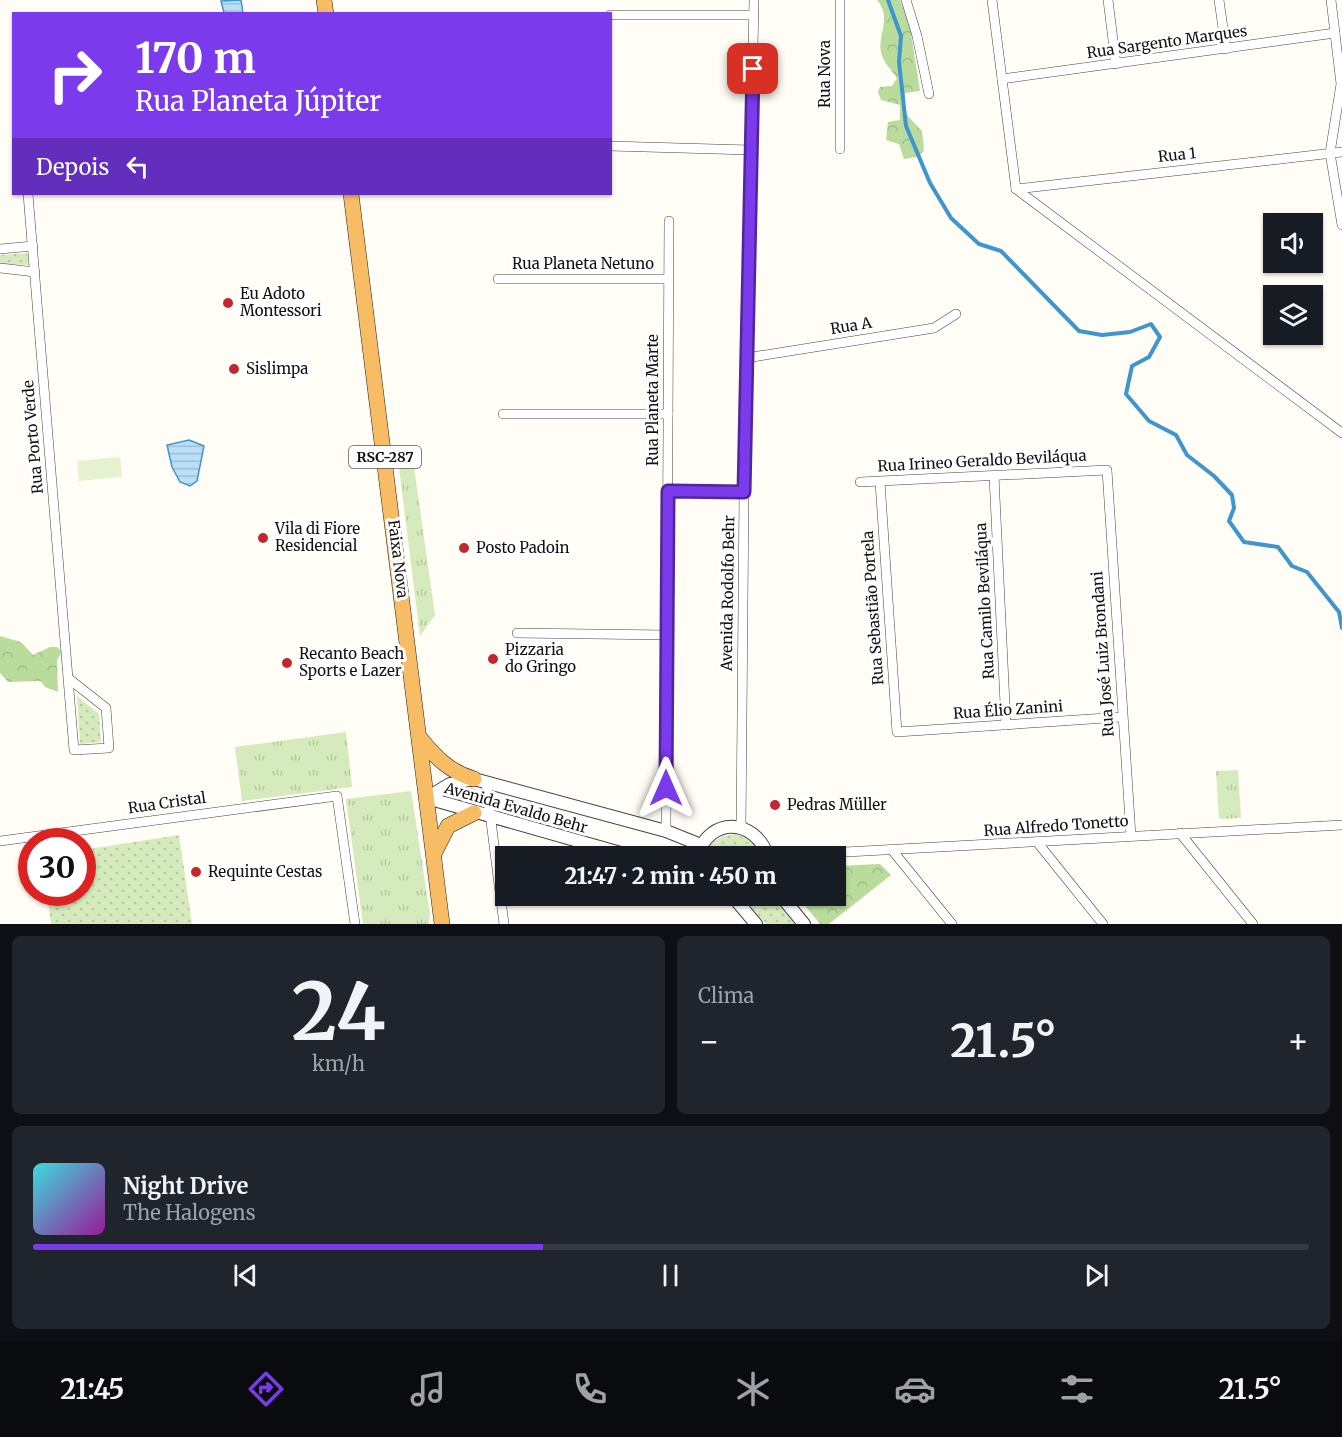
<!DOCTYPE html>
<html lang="pt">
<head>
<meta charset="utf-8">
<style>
  :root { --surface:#171b24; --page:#20242c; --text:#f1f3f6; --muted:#9ea1a6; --line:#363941; --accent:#7c3aed }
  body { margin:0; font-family:Merriweather,serif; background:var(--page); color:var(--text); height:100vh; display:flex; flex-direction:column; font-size:22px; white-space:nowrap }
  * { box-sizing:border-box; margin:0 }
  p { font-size:20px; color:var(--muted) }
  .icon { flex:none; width:33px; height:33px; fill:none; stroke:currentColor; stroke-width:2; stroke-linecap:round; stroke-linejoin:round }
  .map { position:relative; height:924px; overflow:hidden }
  .panel { display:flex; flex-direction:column; gap:12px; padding:12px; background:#0d0f14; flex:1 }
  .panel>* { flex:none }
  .top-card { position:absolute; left:12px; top:12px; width:600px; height:183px; border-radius:0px; box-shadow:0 2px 4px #0004; background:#7c3aed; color:#fff; overflow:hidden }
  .fabs { position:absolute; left:1263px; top:213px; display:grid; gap:12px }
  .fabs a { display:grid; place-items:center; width:60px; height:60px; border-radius:0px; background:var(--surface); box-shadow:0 2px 4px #0004; font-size:30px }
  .speed { position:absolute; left:18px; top:828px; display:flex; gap:12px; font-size:30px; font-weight:700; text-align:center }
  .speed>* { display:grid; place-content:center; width:78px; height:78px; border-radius:50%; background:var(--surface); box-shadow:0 2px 4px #0004; line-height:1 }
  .speed .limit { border:9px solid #d22; background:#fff; color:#111 }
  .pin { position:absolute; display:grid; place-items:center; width:51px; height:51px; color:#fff; margin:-26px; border-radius:12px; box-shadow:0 3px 9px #0006 }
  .me { position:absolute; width:66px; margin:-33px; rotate:0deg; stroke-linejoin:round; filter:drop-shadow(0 0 4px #0008) }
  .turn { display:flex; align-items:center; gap:21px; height:126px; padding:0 24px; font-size:27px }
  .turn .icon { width:78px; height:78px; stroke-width:2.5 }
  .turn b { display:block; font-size:42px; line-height:51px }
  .then { display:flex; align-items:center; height:57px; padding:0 24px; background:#0003; gap:12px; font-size:22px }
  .big { font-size:45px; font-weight:800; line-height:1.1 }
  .panel .tile { flex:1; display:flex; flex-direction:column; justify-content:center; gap:9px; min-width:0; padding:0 21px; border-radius:9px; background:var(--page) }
  .panel .dial { align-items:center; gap:0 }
  .dial b { font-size:78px; line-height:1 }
  .song { display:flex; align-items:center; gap:18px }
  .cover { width:72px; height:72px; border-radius:9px; background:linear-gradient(135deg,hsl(180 70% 55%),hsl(300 70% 35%)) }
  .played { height:6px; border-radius:3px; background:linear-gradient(90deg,var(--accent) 40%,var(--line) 40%) }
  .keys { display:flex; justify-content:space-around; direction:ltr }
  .heat { display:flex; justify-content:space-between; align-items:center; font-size:33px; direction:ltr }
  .panel .tiles { flex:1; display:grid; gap:12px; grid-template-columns:1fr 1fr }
  .tile:last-child { grid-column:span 2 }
  .trip { position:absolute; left:495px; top:846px; width:351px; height:60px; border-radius:0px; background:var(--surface); box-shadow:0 2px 4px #0004; font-weight:800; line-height:60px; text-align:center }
  .tab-bar { display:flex; height:96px; justify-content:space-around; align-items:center; background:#090b0e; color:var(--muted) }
  .tab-bar .icon { width:42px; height:42px }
  .tab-bar .current { color:var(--accent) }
  .tab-bar b { font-size:27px; color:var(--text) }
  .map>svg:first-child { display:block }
  .grass { fill:url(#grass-tufts) }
  .forest { fill:url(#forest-crowns) }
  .park { fill:url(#park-dots) }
  .pitch { fill:#e6f2cf }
  .water { fill:url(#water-rules); stroke:#3f96cf; stroke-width:1.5 }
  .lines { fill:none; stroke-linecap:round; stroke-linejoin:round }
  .stream { stroke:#3f96cf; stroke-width:4 }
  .minor-casing { stroke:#444; stroke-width:10 }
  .tertiary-casing { stroke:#444; stroke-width:14 }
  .trunk-casing { stroke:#222; stroke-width:16 }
  .minor { stroke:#fff; stroke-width:9 }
  .tertiary { stroke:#fff; stroke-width:12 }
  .trunk { stroke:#f7bc64; stroke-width:15 }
  .route-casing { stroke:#51269a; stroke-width:15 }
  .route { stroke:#7c3aed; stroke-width:10 }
  .poi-dot { fill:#c4262e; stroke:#fff; stroke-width:2 }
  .labels { text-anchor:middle; stroke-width:6; stroke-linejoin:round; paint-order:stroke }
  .shield { fill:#fff; stroke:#585858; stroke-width:1.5 }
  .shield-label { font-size:14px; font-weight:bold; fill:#111 }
  .street-label { font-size:15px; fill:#111; stroke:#fff }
  .poi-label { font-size:15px; fill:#111; stroke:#fff; text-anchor:start }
</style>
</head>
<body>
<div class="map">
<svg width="1342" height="924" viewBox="0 0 1342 924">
  <defs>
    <pattern id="grass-tufts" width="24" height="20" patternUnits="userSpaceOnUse" patternTransform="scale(1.5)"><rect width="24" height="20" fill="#d5ebbd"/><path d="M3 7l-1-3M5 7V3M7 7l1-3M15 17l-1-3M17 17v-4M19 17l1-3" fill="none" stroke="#b6c8a1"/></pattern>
    <pattern id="forest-crowns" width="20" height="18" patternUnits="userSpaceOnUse" patternTransform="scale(1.5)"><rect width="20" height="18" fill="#b9dc9c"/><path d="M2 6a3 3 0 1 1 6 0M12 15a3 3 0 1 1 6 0" fill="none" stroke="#9ebc85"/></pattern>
    <pattern id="park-dots" width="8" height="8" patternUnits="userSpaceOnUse" patternTransform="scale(1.5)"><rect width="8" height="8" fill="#d5ebbd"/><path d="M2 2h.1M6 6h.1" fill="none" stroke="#b6c8a1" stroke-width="1.8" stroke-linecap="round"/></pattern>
    <pattern id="water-rules" width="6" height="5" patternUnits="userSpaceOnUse" patternTransform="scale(1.5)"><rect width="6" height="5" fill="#b9e0f7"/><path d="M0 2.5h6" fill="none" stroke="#9ebfd3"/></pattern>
  </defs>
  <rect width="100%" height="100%" fill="#fffdf5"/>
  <!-- grass -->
  <g class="grass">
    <path d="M396 444 413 460 435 615 420 636Z"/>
    <path d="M346 732 352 787 242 801 235 747Z"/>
    <path d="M1238 770 1241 818 1219 819 1216 771Z"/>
    <path d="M473 787 477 790 479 803 473 806 442 796 443 793Z"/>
    <path d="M411 791 430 914 429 924H363L346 799Z"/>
  </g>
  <!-- forest -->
  <g class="forest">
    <path d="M877 0H900L910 27 920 91 905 93V113L922 131 924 151 917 157 904 159 899 144 886 140 888 122 900 120V105L881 100 878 92 880 87 892 86 897 78C893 72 886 65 883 58 874 38 894 19 877 0Z"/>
    <path d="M0 636 21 642 33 655 50 647H57L62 652 57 660 58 692 45 687 41 681 8 682 0 673Z"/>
    <path d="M880 864 891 875 829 924H820L797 896H836V866Z"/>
  </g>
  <!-- park -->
  <g class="park">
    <path d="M27 253 29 265 0 264V255Z"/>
    <path d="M77 696 99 714 101 742 80 744Z"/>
    <path d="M735 834C749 839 756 842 759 856H704C709 841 720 836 735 834Z"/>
    <path d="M179 835 192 924H51L47 893 82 892 83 850Z"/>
    <path d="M761 896H772L796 924H766L750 905Z"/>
  </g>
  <!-- pitch -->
  <path class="pitch" d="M120 457 122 477 79 481 77 461Z"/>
  <!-- water -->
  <g class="water">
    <path d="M241 0 243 13H224L221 1Z"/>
    <path d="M189 440 204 446 197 481 190 486 180 482 172 467 167 445Z"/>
  </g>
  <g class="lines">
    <!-- stream -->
    <path class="stream" d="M888 0 901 36 899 62 906 126 930 183 951 218 979 244 1001 251 1079 331 1102 335 1130 332 1151 324 1160 337 1149 357 1132 366 1126 394 1149 421 1176 435 1187 455 1214 476 1232 495 1234 508 1229 521 1244 542 1278 547 1292 566 1307 572 1339 612 1342 628"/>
    <defs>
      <g id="minor">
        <path d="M840 0V149"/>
        <path d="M906 0 917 36 929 94"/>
        <path d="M992 0 1016 189 1342 433"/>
        <path d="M1108 0 1116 64"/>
        <path d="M1219 0 1226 49"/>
        <path d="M1331 0 1341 84 1330 153 1342 225"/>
        <path d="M610 15H754"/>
        <path d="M1002 79 1335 33"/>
        <path d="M610 146 750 150"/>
        <path d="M1016 189 1342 152"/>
        <path d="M28 194 68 678 74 750 109 748 106 708 68 678"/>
        <path d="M0 249 33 246"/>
        <path d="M0 268 35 272"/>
        <path d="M498 279H668"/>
        <path d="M746 358 934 328 956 314"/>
        <path d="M503 414H668"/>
        <path d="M994 476 1006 725"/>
        <path d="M860 482 1107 470 1131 836"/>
        <path d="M880 482 897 732 1121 717"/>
        <path d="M667 491 744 492"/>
        <path d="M517 633 667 635"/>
        <path d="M486 782 504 924"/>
        <path d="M741 827 744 492 754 0"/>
        <path d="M666 831 669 221"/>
        <path d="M1180 833 1253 924"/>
        <path d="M0 841 337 796 355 924"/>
        <path d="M1037 842 1103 924"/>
        <path d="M892 850 952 924"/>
        <path d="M772 856 1342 825"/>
      </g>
      <g id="tertiary">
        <path d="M427 798 450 784 474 779 666 831 701 845"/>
        <path d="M427 798 631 856"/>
        <path d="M697 856C710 816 754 818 768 856"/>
        <path d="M718 896 735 899 748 896"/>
        <path d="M781 896 804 924"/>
        <path d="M735 899 756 924"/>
      </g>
      <g id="trunk">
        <path d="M324 0 326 14"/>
        <path d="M351 194 442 924"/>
        <path d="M420 738C435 757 450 772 474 779"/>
        <path d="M434 854 448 826 474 813"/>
      </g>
    </defs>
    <!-- minor casing -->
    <use href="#minor" class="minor-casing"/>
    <!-- tertiary casing -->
    <use href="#tertiary" class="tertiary-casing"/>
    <!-- trunk casing -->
    <use href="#trunk" class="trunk-casing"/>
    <!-- minor -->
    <use href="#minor" class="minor"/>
    <!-- tertiary -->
    <use href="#tertiary" class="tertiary"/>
    <!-- trunk -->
    <use href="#trunk" class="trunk"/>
  </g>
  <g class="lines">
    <defs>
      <path id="route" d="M666 788 668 491 744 492 753 69"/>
    </defs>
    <!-- route casing -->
    <use href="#route" class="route-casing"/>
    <!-- route -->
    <use href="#route" class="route"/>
  </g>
  <!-- markers -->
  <g class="poi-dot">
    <circle cx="228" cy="303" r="6"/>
    <circle cx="234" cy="369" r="6"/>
    <circle cx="263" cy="538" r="6"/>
    <circle cx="464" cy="548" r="6"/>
    <circle cx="493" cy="659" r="6"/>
    <circle cx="287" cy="663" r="6"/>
    <circle cx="775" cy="805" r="6"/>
    <circle cx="196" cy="872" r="6"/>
  </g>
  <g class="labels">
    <!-- shield labels -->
    <rect class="shield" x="349" y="446" width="72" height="22" rx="4.5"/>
    <g class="shield-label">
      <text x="385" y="462">RSC-287</text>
    </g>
    <!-- street labels -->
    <g class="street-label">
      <text transform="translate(1167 42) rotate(-8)" y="5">Rua Sargento Marques</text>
      <text transform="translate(825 74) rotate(-90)" y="5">Rua Nova</text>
      <text transform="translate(1177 155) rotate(-6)" y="5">Rua 1</text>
      <text x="583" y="269">Rua Planeta Netuno</text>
      <text transform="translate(851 326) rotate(-9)" y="5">Rua A</text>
      <text transform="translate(653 400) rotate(-90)" y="5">Rua Planeta Marte</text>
      <text transform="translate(33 437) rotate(-95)" y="5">Rua Porto Verde</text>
      <text transform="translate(982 461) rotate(-3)" y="5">Rua Irineo Geraldo Beviláqua</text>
      <text transform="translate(398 559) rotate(83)" y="5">Faixa Nova</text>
      <text transform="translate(728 593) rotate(-89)" y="5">Avenida Rodolfo Behr</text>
      <text transform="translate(985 601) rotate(-93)" y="5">Rua Camilo Beviláqua</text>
      <text transform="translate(873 608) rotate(-94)" y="5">Rua Sebastião Portela</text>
      <text transform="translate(1103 654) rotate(-94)" y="5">Rua José Luiz Brondani</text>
      <text transform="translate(1008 710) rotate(-4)" y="5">Rua Élio Zanini</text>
      <text transform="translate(167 803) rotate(-8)" y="5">Rua Cristal</text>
      <text transform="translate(516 808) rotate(16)" y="5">Avenida Evaldo Behr</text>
      <text transform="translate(1056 826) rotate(-4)" y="5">Rua Alfredo Tonetto</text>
    </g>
    <!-- poi labels -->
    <g class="poi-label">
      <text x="240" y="299">Eu Adoto<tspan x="240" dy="17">Montessori</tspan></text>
      <text x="246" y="374">Sislimpa</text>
      <text x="275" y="534">Vila di Fiore<tspan x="275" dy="17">Residencial</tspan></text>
      <text x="476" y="553">Posto Padoin</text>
      <text x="505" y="655">Pizzaria<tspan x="505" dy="17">do Gringo</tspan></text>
      <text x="299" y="659">Recanto Beach<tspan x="299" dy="17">Sports e Lazer</tspan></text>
      <text x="787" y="810">Pedras Müller</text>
      <text x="208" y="877">Requinte Cestas</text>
    </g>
  </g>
</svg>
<div class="fabs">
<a><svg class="icon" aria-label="sound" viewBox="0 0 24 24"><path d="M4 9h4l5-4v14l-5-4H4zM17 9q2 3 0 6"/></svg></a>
<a><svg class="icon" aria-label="layers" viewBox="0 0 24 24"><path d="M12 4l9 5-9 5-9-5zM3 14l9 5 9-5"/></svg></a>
</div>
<div class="speed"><div class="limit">30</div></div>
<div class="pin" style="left:753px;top:69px;background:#d93025"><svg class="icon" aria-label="arrive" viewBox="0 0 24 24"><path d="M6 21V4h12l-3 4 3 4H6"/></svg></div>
<svg class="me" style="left:666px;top:788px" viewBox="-20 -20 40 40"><path d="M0-17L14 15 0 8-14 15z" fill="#7c3aed" stroke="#fff" stroke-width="4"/></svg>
<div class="trip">21:47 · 2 min · 450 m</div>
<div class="top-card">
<div class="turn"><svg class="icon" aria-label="right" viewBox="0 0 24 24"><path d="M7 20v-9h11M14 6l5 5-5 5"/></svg><div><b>170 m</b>Rua Planeta Júpiter</div></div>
<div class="then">Depois<svg class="icon" aria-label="left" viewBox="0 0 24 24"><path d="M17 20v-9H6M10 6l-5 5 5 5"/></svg></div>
</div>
</div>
<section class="panel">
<div class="tiles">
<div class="tile dial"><b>24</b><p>km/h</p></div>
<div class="tile"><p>Clima</p>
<div class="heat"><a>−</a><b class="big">21.5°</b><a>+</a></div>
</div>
<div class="tile">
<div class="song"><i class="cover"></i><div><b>Night Drive</b><p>The Halogens</p></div></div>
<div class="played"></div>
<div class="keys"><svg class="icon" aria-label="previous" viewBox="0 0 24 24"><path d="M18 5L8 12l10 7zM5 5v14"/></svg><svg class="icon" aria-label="pause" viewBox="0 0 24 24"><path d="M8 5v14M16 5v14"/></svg><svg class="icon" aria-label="next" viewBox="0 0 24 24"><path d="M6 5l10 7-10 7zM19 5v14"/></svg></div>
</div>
</div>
</section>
<nav class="tab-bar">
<b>21:45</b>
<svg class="icon current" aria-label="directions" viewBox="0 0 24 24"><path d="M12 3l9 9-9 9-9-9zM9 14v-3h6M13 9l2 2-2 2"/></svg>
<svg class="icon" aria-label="music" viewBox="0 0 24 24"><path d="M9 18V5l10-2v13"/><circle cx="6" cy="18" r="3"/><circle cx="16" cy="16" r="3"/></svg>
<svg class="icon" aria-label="phone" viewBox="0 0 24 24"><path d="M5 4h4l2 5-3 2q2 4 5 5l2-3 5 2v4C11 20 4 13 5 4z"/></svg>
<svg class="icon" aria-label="climate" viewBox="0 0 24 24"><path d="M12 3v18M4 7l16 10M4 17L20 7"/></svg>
<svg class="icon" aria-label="car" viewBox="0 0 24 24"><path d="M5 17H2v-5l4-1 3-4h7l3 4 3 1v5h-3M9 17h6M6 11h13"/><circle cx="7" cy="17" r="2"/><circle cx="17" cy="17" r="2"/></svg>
<svg class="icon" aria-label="filters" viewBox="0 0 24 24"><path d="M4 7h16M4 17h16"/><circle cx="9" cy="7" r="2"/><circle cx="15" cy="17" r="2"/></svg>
<b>21.5°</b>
</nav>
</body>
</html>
